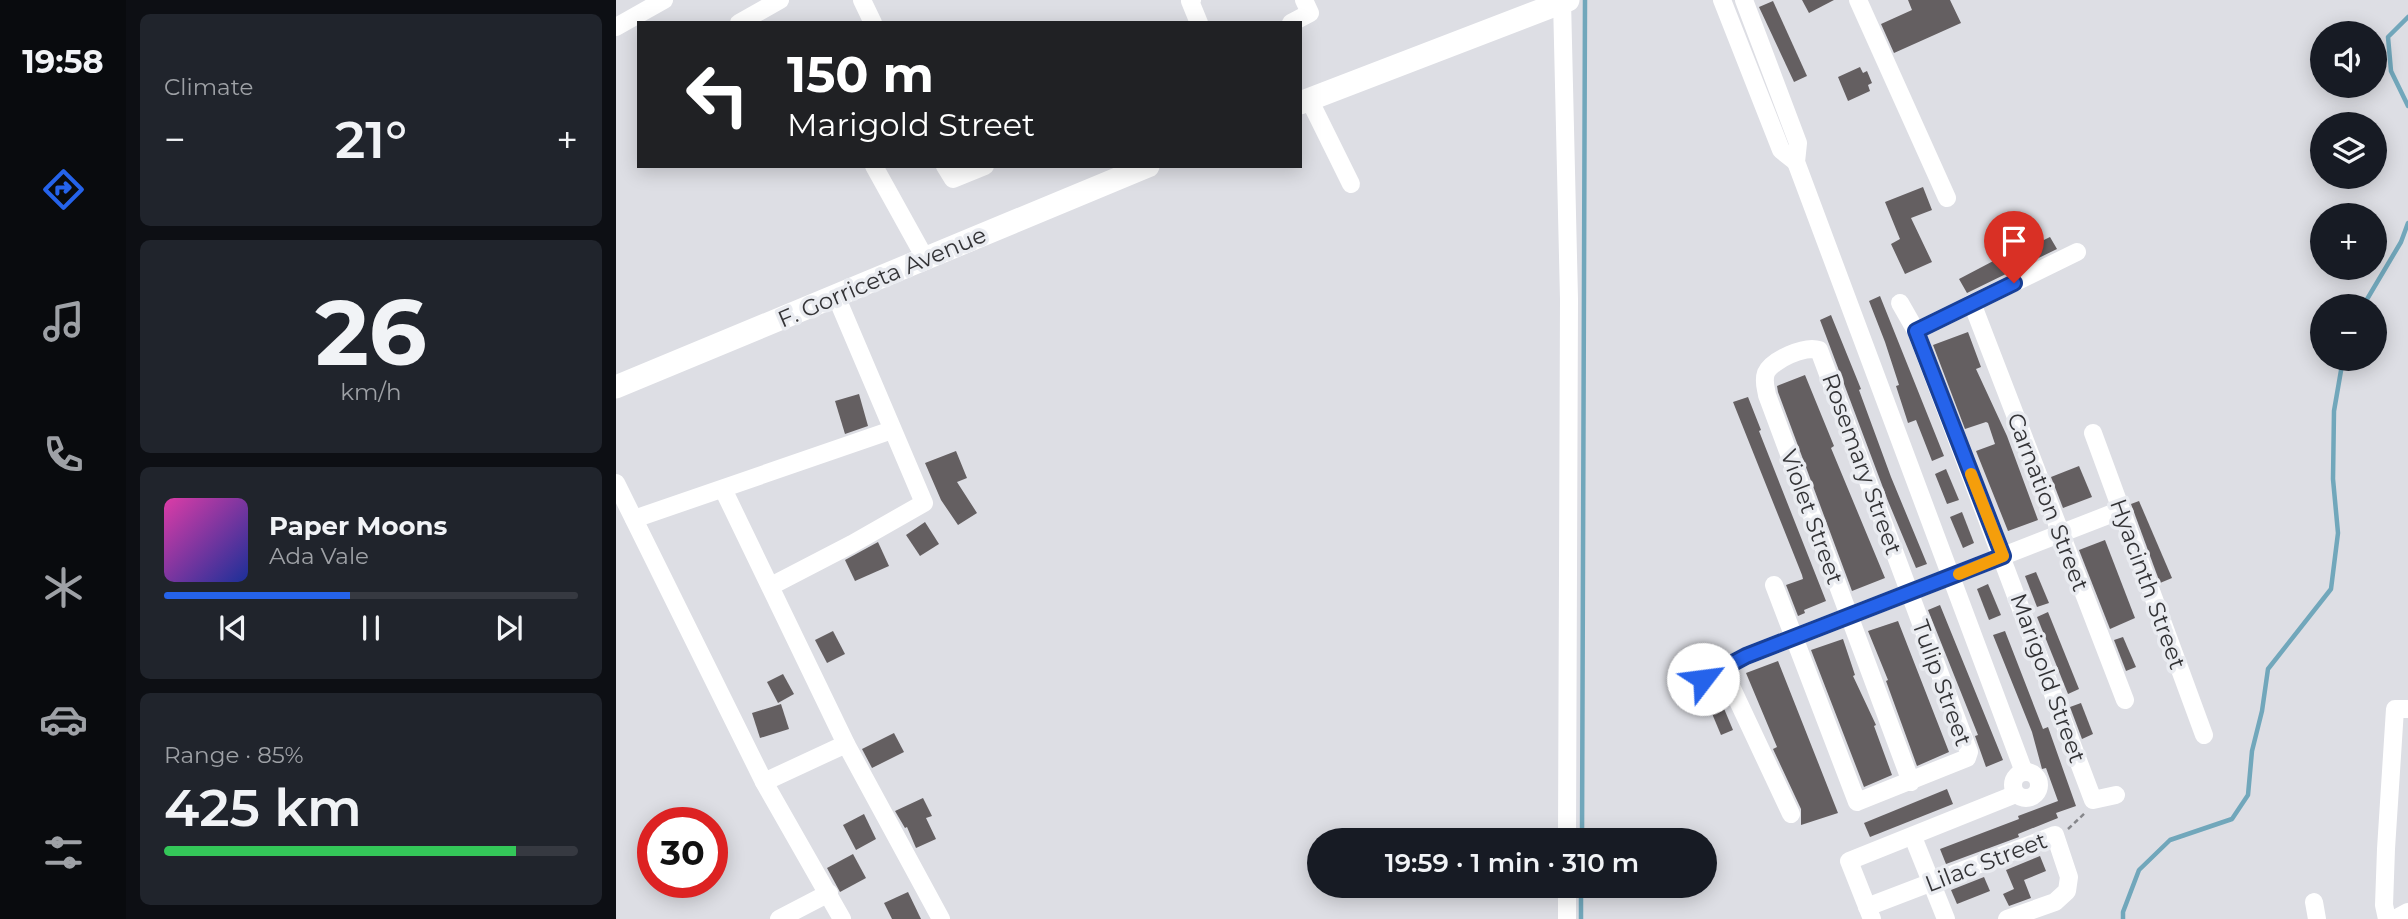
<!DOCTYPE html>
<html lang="en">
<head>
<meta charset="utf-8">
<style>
  :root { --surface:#171b24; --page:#20242c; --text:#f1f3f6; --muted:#9ea1a6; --line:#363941; --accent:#2563eb }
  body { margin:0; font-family:Montserrat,sans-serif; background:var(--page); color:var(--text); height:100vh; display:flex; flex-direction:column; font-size:26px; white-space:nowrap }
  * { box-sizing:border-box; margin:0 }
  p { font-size:23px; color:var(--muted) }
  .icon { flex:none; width:38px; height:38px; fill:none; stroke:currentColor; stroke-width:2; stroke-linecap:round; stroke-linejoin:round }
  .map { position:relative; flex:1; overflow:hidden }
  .sheet { display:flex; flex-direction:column; gap:14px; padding:14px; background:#0d0f14; width:490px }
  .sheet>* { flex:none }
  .guide { position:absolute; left:21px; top:21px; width:665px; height:147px; border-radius:0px; box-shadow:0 4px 18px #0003; background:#202124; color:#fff; overflow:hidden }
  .tools { position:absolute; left:1694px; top:21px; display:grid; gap:14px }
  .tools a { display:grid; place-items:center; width:77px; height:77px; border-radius:50%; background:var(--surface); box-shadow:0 4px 18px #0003; font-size:35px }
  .speed { position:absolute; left:21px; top:807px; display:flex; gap:14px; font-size:35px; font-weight:700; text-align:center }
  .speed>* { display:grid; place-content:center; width:91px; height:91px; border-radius:50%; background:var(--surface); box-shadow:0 4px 18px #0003; line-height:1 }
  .speed .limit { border:10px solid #d22; background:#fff; color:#111 }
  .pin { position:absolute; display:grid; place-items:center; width:60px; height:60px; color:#fff; margin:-72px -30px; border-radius:50% 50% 50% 0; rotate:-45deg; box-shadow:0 0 7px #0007 }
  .pin .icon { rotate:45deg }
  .me { position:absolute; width:77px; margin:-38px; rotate:60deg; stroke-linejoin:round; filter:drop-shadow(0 0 5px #0008) }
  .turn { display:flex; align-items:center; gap:24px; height:147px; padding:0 35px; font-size:32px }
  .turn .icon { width:91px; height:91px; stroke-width:2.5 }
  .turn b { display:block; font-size:49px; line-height:60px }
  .big { font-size:52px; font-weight:600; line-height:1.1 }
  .sheet .widget { flex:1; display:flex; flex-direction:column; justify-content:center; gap:10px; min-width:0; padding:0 24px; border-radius:10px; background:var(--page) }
  .sheet .dial { align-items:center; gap:0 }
  .dial b { font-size:91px; line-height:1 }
  .song { display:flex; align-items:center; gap:21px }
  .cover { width:84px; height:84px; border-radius:10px; background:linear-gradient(135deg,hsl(320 70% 55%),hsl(230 70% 35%)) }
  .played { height:7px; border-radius:4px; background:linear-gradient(90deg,var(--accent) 45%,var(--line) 45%) }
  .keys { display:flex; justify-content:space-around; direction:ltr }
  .heat { display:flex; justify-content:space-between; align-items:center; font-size:38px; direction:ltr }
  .charge { height:10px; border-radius:5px; background:linear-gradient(90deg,#34c759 85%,var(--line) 0) }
  .trip { position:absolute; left:691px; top:828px; width:410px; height:70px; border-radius:35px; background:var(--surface); box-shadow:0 4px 18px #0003; font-weight:600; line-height:70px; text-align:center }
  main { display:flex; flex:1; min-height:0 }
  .menu { display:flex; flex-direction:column; width:126px; justify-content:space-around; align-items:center; background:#090b0e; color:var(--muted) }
  .menu .icon { width:49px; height:49px }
  .menu .active { color:var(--accent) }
  .menu b { font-size:32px; color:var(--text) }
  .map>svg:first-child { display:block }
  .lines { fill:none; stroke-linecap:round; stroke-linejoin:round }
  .stream { stroke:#71a7bb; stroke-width:4.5 }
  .building { fill:#645f61 }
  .path { stroke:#85868a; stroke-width:2.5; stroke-dasharray:5 3.5; stroke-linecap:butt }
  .minor { stroke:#fff; stroke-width:18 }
  .major { stroke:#fff; stroke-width:23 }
  .route-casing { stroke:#184099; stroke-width:18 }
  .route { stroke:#2563eb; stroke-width:12 }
  .slow { stroke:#f59e0b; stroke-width:12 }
  .labels { text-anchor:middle; stroke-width:7; stroke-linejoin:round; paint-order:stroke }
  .street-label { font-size:23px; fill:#333336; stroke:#eaecf1 }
</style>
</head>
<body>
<main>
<nav class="menu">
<b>19:58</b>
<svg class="icon active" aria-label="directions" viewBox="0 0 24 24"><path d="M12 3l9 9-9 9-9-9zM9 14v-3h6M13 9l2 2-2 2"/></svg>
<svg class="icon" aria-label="music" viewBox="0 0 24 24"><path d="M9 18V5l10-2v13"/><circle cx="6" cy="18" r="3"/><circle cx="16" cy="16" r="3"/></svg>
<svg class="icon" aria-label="phone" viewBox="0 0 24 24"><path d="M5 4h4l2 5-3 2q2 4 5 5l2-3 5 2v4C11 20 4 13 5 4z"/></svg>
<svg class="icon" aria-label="climate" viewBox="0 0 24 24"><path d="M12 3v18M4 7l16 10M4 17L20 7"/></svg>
<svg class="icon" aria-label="car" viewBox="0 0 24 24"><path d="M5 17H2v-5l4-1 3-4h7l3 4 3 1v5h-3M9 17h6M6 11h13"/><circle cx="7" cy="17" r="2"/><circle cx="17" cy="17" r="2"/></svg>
<svg class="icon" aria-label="filters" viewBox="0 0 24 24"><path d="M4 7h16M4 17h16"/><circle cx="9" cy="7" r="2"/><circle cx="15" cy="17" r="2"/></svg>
</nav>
<section class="sheet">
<div class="widget"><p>Climate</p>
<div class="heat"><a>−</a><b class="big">21°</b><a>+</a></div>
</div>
<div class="widget dial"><b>26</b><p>km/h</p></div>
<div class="widget">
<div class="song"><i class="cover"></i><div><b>Paper Moons</b><p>Ada Vale</p></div></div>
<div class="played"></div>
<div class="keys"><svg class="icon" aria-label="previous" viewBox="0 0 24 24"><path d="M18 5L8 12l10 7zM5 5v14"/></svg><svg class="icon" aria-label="pause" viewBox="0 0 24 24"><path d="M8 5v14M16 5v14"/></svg><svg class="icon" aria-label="next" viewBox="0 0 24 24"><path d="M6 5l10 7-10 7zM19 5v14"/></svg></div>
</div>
<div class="widget"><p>Range · 85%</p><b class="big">425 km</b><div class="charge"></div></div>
</section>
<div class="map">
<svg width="1792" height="919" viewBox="0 0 1792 919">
  <rect width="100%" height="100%" fill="#dddee4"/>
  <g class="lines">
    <!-- stream -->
    <g class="stream">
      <path d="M1792 17 1772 37 1775 71 1792 106"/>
      <path d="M1747 306 1785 242 1792 223"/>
      <path d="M966 840 969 0"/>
      <path d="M965 919V886"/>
      <path d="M1507 919V912L1523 870 1554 840 1616 819 1632 795 1636 751 1646 711 1652 669 1715 589 1722 533 1717 479 1718 411 1727 359"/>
    </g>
  </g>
  <!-- building -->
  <g class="building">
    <path d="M1186 0H1218L1193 13Z"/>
    <path d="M1292 0H1334L1345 23 1278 53 1265 24 1296 10Z"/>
    <path d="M1157 1 1191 76 1178 82 1143 7Z"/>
    <path d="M1244 67 1247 73 1251 71 1256 83 1252 85 1254 91 1232 101 1222 77Z"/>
    <path d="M1307 187 1316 210 1295 218 1316 262 1289 274 1275 244 1284 239 1269 202Z"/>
    <path d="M1434 237 1441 249 1351 293 1343 279 1383 258 1384 261Z"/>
    <path d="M1264 296 1328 456 1316 461 1300 420 1292 423 1280 386 1283 385 1269 342 1253 301Z"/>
    <path d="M1215 315 1245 389 1243 390 1275 477 1311 564 1300 568 1272 501 1204 320Z"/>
    <path d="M1352 332 1365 367 1360 369 1391 436 1422 520 1392 531 1360 451 1379 444 1372 423 1370 422 1349 429 1317 345Z"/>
    <path d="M1189 375 1218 446 1215 448 1269 578 1236 591 1162 392 1161 386Z"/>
    <path d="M243 394 252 426 229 434 219 401Z"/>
    <path d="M1132 397 1145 430 1143 431 1210 601 1188 610 1189 613 1182 616 1170 585 1187 579 1186 575 1117 402Z"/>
    <path d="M340 451 351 478 341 482 361 513 342 525 325 500 309 463Z"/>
    <path d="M1463 466 1476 497 1447 508 1435 477Z"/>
    <path d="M1330 469 1343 500 1331 504 1319 474Z"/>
    <path d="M1523 501 1556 578 1544 583 1515 504Z"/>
    <path d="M1346 512 1358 543 1347 548 1334 517Z"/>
    <path d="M309 522 323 544 304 556 290 535Z"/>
    <path d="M1489 540 1519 618 1494 629 1463 550Z"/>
    <path d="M262 542 273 566 239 581 229 560Z"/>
    <path d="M1420 572 1433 603 1421 607 1409 576Z"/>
    <path d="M1372 584 1385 615 1373 620 1361 589Z"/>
    <path d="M1324 605 1387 760 1370 767 1359 736 1362 735 1312 610Z"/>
    <path d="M1432 612 1463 689 1452 694 1421 617Z"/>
    <path d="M1282 621 1333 752 1301 766 1270 681 1272 680 1252 631Z"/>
    <path d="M217 631 229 654 211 663 199 640Z"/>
    <path d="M1389 631 1427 729 1432 727 1460 806 1440 813 1442 818 1402 834 1403 837 1330 864 1324 849 1403 819 1402 816 1442 801 1430 768 1426 769 1416 732 1377 635Z"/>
    <path d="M1507 637 1520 667 1510 671 1498 640Z"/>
    <path d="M1227 639 1239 675 1237 676 1260 725 1258 726 1276 775 1248 787 1195 650Z"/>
    <path d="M1162 661 1222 813 1185 825V809L1157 749 1161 747 1130 673Z"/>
    <path d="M167 674 178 694 162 703 151 682Z"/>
    <path d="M1104 699 1117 730 1105 735 1092 704Z"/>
    <path d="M1465 703 1477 734 1466 739 1454 707Z"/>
    <path d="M165 704 173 729 144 738 136 713Z"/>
    <path d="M278 733 288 752 256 768 246 749Z"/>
    <path d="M1331 789 1337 804 1254 837 1248 823Z"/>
    <path d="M307 798 316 816 310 818 320 839 300 848 291 827 289 828 279 811Z"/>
    <path d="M248 814 260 839 240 850 227 825Z"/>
    <path d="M237 854 250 878 224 892 211 868Z"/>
    <path d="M1424 856 1430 871 1408 880 1415 898 1393 906 1387 894 1398 889 1390 870Z"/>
    <path d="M1368 877 1374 891 1341 904 1335 890Z"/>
    <path d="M292 892 305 919H276L268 903Z"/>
  </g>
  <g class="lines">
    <!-- path -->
    <path class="path" d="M1452 829 1470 812"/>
    <!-- minor -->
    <g class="minor">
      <path d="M246 0 257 23"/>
      <path d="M576 0 574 1 583 23"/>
      <path d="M946 0 953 299 951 840"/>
      <path d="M1106 0 1165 150 1180 162"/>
      <path d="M1128 0 1182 143 1180 162 1408 772"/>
      <path d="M1242 0 1331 198"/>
      <path d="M123 23 164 0"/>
      <path d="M675 23 694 13 688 0"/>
      <path d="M0 27 48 0"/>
      <path d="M693 99 735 184"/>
      <path d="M258 166 309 258"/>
      <path d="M329 166 337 179 369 166"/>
      <path d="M1461 252 1300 331 1477 800 1500 795"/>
      <path d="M1284 303 1300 331"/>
      <path d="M1356 303 1509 700"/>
      <path d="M1477 433 1588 735"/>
      <path d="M0 483 148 782 226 919"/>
      <path d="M107 489 230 744 325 919"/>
      <path d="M18 519 276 430"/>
      <path d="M1158 585 1241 802 1351 758 1353 752 1203 350C1189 345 1156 360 1150 373 1147 381 1150 388 1151 395L1295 782"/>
      <path d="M155 586 236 544 308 503 220 296"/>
      <path d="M1106 667 1175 814"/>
      <path d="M1087 679 1130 656 1505 510"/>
      <circle cx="1410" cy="785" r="13"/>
      <path d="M148 782 230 744"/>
      <path d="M1297 837 1330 919"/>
      <path d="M1698 902 1701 919"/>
      <path d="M1251 907 1439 835 1453 877 1451 891 1439 902 1391 919"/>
      <path d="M163 919 213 893"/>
      <path d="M951 919V886"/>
      <path d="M1256 919 1233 861 1400 794"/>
      <path d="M1771 919 1768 905 1770 849 1779 709H1792"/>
      <path d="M1779 919 1792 912"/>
    </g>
    <!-- major -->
    <g class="major">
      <path d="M684 103 952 0"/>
      <path d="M0 387 532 166"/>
    </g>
  </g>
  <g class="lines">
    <defs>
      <path id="route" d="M1087 679 1130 656 1387 556 1300 331 1398 283"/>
    </defs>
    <!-- route casing -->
    <use href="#route" class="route-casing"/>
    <!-- route -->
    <use href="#route" class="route"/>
    <!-- slow -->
    <path class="slow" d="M1343 574 1387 556 1355 474"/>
  </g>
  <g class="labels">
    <!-- street labels -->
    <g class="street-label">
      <text transform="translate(266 277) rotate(-23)" y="8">F. Gorriceta Avenue</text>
      <text transform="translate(1246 464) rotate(70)" y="8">Rosemary Street</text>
      <text transform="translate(1432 502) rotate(69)" y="8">Carnation Street</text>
      <text transform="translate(1196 517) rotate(70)" y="8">Violet Street</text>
      <text transform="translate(1532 584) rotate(70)" y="8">Hyacinth Street</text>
      <text transform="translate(1432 678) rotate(70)" y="8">Marigold Street</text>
      <text transform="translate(1326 683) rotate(70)" y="8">Tulip Street</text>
      <text transform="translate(1370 862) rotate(-21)" y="8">Lilac Street</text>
    </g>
  </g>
</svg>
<div class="tools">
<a><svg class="icon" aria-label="sound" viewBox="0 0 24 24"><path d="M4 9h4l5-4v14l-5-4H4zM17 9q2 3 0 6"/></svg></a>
<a><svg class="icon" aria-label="layers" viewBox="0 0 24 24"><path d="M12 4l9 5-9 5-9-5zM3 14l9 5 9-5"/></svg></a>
<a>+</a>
<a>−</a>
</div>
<div class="speed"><div class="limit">30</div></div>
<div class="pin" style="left:1398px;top:283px;background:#d93025"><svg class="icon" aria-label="arrive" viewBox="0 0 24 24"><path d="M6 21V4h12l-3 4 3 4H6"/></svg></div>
<svg class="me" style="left:1087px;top:679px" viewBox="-20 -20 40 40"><circle r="19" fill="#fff"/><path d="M0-13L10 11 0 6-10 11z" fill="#2563eb"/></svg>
<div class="trip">19:59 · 1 min · 310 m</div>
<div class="guide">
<div class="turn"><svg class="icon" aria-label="left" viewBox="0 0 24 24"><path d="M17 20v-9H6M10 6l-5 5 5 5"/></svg><div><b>150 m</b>Marigold Street</div></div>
</div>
</div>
</main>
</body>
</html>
